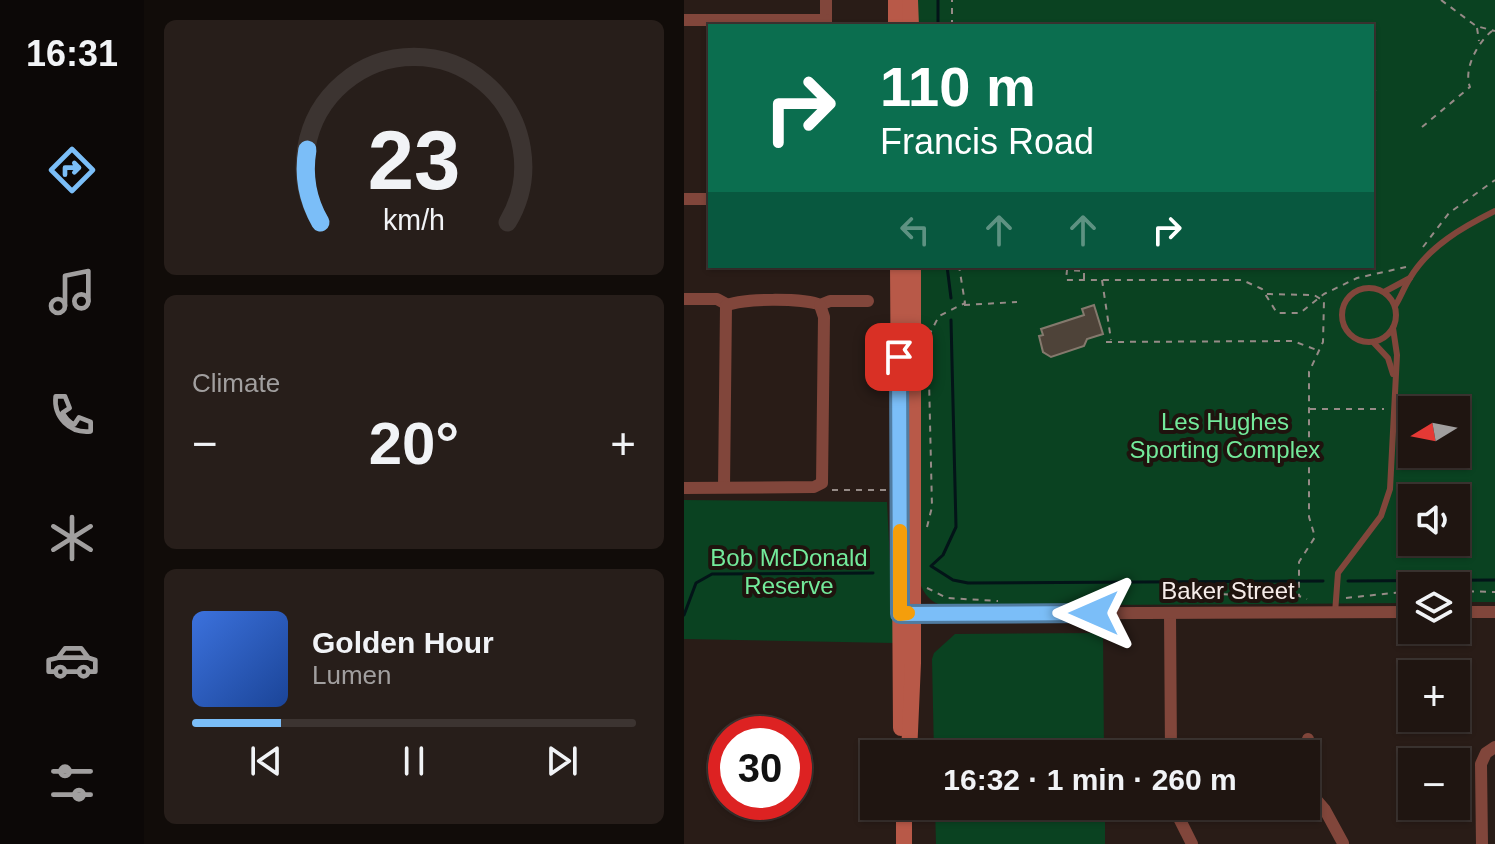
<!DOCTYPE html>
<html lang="en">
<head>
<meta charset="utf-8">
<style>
  :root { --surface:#1f1511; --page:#271e1a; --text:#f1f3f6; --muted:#a19f9f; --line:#3c3431; --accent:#7bbef8 }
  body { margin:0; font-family:Arial,sans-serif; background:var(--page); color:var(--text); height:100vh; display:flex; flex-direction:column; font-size:30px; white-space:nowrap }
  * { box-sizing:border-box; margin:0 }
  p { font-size:26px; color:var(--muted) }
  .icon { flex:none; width:44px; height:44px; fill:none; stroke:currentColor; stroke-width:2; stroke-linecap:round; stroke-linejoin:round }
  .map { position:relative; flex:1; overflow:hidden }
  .sheet { display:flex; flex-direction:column; gap:20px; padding:20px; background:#110c09; width:540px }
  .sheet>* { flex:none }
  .banner { position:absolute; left:24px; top:24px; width:666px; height:244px; border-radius:0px; box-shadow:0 2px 6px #0004,0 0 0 2px var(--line); background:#0b6e4f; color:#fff; overflow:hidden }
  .needle { width:52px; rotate:260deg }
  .controls { position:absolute; left:714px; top:396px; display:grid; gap:16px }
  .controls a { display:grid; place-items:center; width:72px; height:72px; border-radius:0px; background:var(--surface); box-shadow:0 2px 6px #0004,0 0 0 2px var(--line); font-size:40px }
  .speed { position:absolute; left:24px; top:716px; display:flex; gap:16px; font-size:40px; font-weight:700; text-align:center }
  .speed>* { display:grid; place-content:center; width:104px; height:104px; border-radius:50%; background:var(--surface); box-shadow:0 2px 6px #0004,0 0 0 2px var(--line); line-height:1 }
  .speed .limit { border:12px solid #d22; background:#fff; color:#111 }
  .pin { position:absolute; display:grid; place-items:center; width:68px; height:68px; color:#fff; margin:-34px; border-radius:16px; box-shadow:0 4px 12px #0006 }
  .me { position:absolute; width:88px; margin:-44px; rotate:270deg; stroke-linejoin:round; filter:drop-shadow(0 0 6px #0008) }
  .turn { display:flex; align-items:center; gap:28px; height:168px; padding:0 40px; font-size:36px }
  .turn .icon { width:104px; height:104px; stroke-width:2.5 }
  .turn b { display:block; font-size:56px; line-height:68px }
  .lanes { display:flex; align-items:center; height:76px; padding:0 40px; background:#0003; justify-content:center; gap:40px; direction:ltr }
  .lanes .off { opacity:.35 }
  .big { font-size:60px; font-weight:600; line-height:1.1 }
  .sheet .widget { flex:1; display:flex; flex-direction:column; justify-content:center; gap:12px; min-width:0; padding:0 28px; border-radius:12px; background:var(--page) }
  .sheet .dial { align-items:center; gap:0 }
  .dial svg { height:208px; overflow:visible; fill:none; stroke:var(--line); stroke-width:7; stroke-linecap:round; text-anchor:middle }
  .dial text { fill:var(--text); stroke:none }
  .song { display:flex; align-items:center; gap:24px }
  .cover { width:96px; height:96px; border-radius:12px; background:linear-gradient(135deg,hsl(220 70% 55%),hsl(220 70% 35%)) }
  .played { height:8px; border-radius:4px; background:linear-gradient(90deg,var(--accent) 20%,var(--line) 20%) }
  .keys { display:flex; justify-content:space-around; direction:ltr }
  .heat { display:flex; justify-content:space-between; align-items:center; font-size:44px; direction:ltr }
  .trip { position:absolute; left:176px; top:740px; width:460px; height:80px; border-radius:0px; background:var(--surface); box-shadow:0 2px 6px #0004,0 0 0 2px var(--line); font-weight:600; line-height:80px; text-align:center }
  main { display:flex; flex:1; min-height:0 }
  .tabs { display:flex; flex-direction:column; width:144px; justify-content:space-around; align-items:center; background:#0c0807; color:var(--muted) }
  .tabs .icon { width:56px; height:56px }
  .tabs .active { color:var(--accent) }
  .tabs b { font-size:36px; color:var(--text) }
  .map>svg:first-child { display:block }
  .green { fill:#0a4221; fill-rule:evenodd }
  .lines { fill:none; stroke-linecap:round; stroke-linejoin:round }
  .stream { stroke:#031418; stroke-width:3 }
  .building { fill:#4e4339; stroke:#84796d; stroke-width:2 }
  .path { stroke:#968b87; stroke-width:2; stroke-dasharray:6 6; stroke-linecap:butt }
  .service { stroke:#81463b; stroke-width:6 }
  .minor { stroke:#81463b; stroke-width:12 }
  .secondary { stroke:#b85948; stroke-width:16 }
  .route-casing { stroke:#507ca1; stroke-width:20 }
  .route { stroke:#7bbef8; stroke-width:14 }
  .slow { stroke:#f59e0b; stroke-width:14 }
  .labels { text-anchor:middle; stroke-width:8; stroke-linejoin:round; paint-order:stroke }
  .park-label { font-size:24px; fill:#73ea9b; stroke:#1f130e }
  .street-label { font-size:24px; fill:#f6ece9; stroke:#1f130e }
</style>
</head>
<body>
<main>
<nav class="tabs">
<b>16:31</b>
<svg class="icon active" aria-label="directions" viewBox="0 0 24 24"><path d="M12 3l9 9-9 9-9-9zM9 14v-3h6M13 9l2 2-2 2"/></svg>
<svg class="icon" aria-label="music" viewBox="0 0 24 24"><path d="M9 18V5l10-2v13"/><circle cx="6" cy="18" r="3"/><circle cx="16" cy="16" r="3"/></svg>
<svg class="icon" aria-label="phone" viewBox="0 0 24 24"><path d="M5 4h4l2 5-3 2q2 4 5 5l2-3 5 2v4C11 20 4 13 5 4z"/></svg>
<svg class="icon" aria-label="climate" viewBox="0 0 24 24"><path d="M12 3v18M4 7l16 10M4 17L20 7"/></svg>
<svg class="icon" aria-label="car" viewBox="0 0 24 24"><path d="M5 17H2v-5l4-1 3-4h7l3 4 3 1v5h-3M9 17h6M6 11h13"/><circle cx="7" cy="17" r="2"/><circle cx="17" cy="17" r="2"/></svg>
<svg class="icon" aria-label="filters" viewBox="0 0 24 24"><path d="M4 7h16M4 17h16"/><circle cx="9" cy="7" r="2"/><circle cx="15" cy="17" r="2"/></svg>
</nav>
<section class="sheet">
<div class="widget dial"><svg viewBox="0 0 100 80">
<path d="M14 69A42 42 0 1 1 86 69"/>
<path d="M14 69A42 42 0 0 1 9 41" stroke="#7bbef8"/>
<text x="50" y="56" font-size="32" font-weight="700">23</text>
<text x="50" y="72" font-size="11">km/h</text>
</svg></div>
<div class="widget"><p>Climate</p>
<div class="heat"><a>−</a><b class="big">20°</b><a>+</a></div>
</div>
<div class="widget">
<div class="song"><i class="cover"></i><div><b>Golden Hour</b><p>Lumen</p></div></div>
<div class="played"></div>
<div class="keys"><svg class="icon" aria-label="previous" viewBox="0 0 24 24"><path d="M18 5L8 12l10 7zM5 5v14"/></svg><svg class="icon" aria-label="pause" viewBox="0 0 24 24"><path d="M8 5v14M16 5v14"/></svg><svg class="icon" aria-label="next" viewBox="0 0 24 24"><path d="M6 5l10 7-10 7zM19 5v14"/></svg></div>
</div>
</section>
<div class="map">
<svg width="811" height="844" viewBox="0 0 811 844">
  <rect width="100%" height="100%" fill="#291c17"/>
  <!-- green -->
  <g class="green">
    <path d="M234 0H811V602H772V586H728V603L264 606C251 605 243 599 237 586L235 266H688V26H234ZM728 410H772V454H728ZM728 498H772V542H728Z"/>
    <path d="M0 500 203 502 210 643 0 639Z"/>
    <path d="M419 633 420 754H250L248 659 250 653 271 634Z"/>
    <path d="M251 806H421V844H252Z"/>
  </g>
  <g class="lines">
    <!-- stream -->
    <g class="stream">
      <path d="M254 26V0"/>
      <path d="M263 266 267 298"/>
      <path d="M267 320 272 527 259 555 247 566 269 580 284 583 639 581"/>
      <path d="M664 581 811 580"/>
      <path d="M0 615 12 583 28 574 189 573"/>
    </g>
  </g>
  <!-- building -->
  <path class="building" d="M410 305 419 334 403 339 400 346 367 357 359 352 355 336 359 335 357 329 400 315 398 309Z"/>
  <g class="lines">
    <!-- path -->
    <g class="path">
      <path d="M757 0 792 26 811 31"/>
      <path d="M268 26V0"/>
      <path d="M793 28 795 41"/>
      <path d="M688 90 692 91"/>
      <path d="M738 127 786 87C779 69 794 42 808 31"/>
      <path d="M739 247 765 213 811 180"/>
      <path d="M392 266 410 268"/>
      <path d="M400 279V271L383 270 382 280H558L578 289 593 313H616L640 294 673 278 722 267"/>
      <path d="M418 280 427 340"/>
      <path d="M583 294 630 295 640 301 639 342 625 372V517L631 537 615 562V596"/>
      <path d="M280 305 333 302"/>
      <path d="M422 342 609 341 633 350"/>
      <path d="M626 409H700"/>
      <path d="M148 490H202"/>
      <path d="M243 527 248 507 244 337 255 316 281 303 275 266"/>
      <path d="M243 588 263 598 314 601"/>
      <path d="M772 591 811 592"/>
      <path d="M662 598 728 591"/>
      <path d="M504 600 526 594 615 596 623 599"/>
    </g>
    <!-- service -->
    <g class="service">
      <circle cx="685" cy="315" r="27"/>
      <path d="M700 292 726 278"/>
      <path d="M711 306C717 297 720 287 726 278 745 246 779 227 811 211"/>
      <path d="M689 342 704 358 709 374"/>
      <path d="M651 613 654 573 697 516 706 489 713 355 709 328"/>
    </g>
    <!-- minor -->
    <g class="minor">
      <path d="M142 0V20"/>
      <path d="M0 20H142V26"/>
      <path d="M0 199H26"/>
      <path d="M0 299H33L44 305"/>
      <path d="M40 487 42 306C54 298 122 298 136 305L146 301H184"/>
      <path d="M0 488 130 487 138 483 140 317 136 305"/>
      <path d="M772 612H811"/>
      <path d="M486 613 487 754"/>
      <path d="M223 614 728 612"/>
      <path d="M620 754 624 739"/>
      <path d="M622 788 641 810 659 843"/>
      <path d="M489 806 508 844"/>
      <path d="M798 844 797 764 802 753 811 747"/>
    </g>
    <!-- secondary -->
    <g class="secondary">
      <path d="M212 0V26"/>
      <path d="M226 0 227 26"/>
      <path d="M214 266 217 728"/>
      <path d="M225 754 229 663V266"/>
      <path d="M220 806V844"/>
    </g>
  </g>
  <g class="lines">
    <defs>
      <path id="route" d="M215 357 216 614 410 613"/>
    </defs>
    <!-- route casing -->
    <use href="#route" class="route-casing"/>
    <!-- route -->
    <use href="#route" class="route"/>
    <!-- slow -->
    <path class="slow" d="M216 531V614L224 613"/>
  </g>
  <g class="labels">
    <!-- park labels -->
    <g class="park-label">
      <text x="541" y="430">Les Hughes<tspan x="541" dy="28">Sporting Complex</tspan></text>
      <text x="105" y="566">Bob McDonald<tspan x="105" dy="28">Reserve</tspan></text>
    </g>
    <!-- street labels -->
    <g class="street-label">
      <text x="544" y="599">Baker Street</text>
    </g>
  </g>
</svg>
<div class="controls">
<a><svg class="needle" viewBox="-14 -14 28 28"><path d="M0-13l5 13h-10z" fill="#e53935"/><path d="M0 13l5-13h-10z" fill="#a19f9f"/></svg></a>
<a><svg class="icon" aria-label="sound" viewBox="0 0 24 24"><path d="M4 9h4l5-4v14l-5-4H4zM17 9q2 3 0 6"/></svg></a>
<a><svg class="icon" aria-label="layers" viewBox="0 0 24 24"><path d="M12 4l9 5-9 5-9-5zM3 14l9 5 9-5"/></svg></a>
<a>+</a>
<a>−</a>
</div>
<div class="speed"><div class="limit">30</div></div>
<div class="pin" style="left:215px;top:357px;background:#d93025"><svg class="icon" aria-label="arrive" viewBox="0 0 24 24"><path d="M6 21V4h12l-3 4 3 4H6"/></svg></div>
<svg class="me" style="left:410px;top:613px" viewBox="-20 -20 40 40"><path d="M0-17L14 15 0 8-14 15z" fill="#7bbef8" stroke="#fff" stroke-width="4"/></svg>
<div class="trip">16:32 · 1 min · 260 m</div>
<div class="banner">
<div class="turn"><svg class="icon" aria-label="right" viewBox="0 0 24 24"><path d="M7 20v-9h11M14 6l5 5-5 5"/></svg><div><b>110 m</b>Francis Road</div></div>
<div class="lanes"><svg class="icon off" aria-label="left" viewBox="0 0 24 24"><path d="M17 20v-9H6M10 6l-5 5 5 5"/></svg><svg class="icon off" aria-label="ahead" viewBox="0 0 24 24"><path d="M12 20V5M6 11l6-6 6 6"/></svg><svg class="icon off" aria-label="ahead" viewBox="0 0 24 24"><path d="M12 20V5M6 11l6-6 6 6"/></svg><svg class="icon" aria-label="right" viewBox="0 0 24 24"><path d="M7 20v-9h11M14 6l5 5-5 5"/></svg></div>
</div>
</div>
</main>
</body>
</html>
